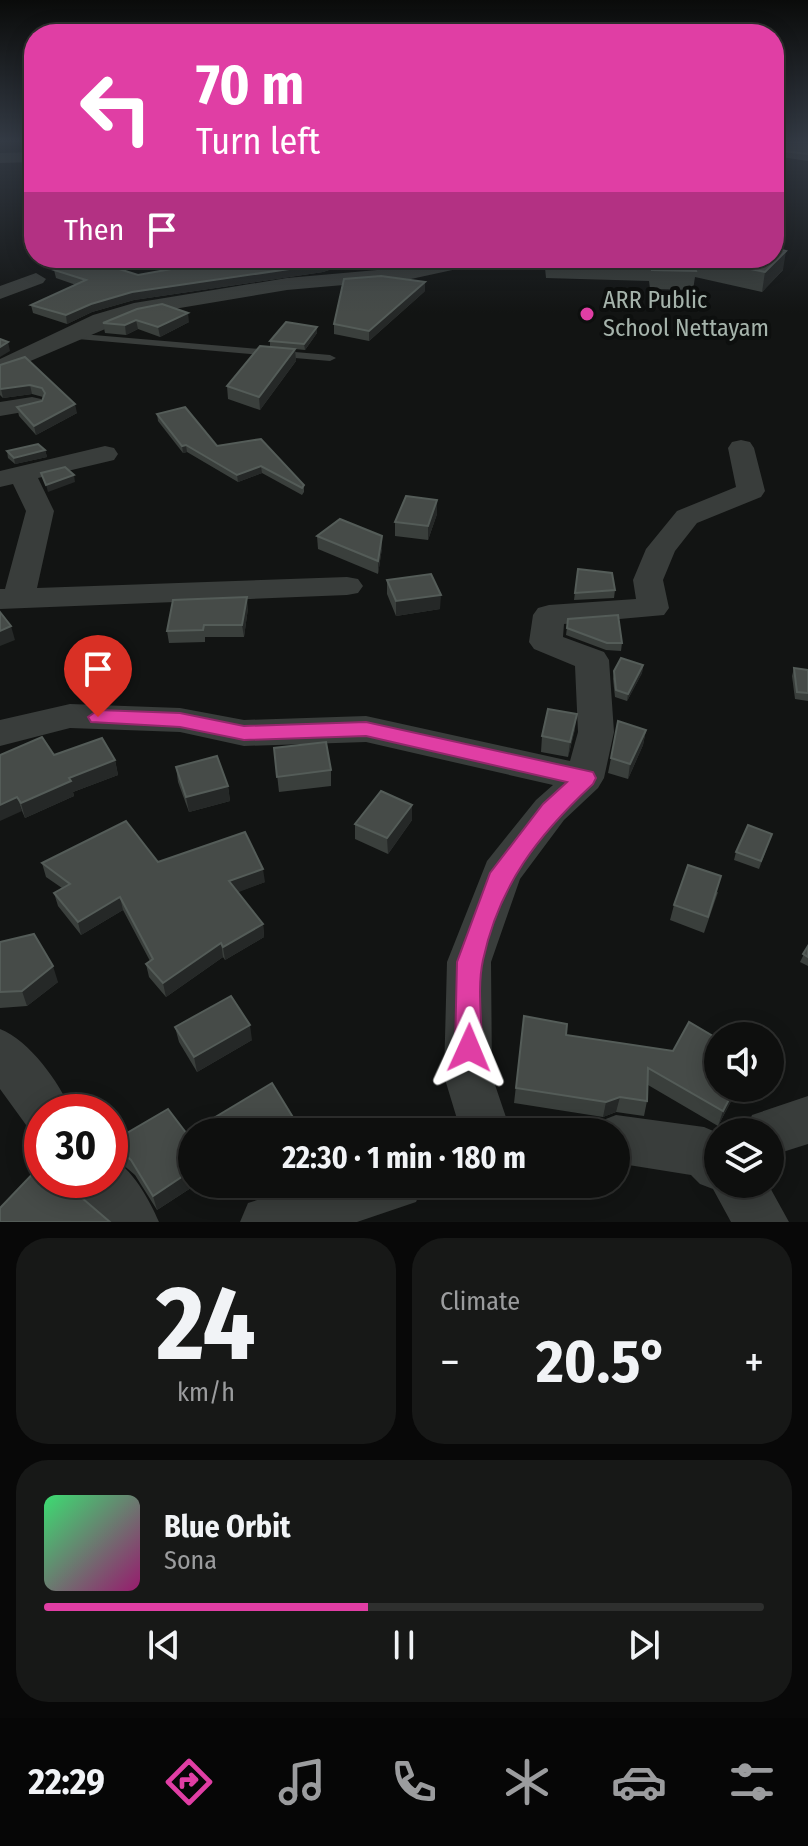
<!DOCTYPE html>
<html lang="en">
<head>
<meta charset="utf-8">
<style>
  :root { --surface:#0e0f0e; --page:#171817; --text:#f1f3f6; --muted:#9b9c9e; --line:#2e2f2e; --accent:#e03ea4 }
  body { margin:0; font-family:"Fira Sans Condensed",sans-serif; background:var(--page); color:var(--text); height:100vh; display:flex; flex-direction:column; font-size:30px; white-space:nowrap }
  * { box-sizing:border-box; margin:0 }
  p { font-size:26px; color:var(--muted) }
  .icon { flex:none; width:44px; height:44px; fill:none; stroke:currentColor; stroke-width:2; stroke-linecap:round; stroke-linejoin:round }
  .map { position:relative; height:1222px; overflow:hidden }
  .sheet { display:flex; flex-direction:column; gap:16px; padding:16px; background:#080808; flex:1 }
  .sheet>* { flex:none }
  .hud { position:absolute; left:24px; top:24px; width:760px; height:244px; border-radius:32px; box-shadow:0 4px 20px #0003,0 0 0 2px var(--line); background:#e03ea4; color:#fff; overflow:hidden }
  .fabs { position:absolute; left:704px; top:1022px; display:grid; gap:16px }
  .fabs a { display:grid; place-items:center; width:80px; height:80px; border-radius:50%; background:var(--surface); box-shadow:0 4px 20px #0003,0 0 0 2px var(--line); font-size:40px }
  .speed { position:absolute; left:24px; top:1094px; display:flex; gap:16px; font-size:40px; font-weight:700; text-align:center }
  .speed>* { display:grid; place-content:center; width:104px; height:104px; border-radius:50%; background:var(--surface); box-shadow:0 4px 20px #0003,0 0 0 2px var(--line); line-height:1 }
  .speed .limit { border:12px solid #d22; background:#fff; color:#111 }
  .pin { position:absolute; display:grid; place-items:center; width:68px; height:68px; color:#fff; margin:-82px -34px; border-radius:50% 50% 50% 0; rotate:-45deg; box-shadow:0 0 8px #0007 }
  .pin .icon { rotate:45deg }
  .me { position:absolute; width:88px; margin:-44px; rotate:1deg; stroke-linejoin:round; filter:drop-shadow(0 0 6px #0008) }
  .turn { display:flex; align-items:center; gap:28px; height:168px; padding:0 40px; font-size:36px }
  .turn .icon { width:104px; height:104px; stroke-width:2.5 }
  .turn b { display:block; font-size:56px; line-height:68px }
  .then { display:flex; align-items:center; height:76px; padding:0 40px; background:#0003; gap:16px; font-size:30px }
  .big { font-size:60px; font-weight:700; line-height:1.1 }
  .sheet .tile { flex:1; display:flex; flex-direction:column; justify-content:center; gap:12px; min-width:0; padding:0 28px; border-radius:32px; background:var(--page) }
  .sheet .dial { align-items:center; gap:0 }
  .dial b { font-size:104px; line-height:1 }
  .song { display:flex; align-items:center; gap:24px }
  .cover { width:96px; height:96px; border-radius:12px; background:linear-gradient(135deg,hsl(140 70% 55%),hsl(320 70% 35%)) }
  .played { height:8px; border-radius:4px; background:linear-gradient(90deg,var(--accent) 45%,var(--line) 45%) }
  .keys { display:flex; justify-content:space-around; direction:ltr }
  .heat { display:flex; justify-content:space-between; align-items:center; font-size:44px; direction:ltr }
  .sheet .tiles { flex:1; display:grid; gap:16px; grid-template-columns:1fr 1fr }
  .tile:last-child { grid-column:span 2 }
  .trip { position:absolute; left:178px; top:1118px; width:452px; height:80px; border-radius:40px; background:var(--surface); box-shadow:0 4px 20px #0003,0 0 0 2px var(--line); font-weight:700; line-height:80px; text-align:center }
  .dock { display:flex; height:128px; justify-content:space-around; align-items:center; background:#060606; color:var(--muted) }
  .dock .icon { width:56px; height:56px }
  .dock .active { color:var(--accent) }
  .dock b { font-size:36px; color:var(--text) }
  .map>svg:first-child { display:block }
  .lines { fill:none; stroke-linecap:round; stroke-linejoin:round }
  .service { fill:#393d3b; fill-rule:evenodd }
  .minor { fill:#393d3b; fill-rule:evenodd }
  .wall { fill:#3a3f3c }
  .shaded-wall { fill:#252827 }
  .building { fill:#464b48; stroke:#545c58; stroke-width:2 }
  .route { fill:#e03ea4; stroke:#92286b; stroke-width:2 }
  .poi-dot { fill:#e03ea4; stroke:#0d0f0e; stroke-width:3 }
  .labels { text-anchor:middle; stroke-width:8; stroke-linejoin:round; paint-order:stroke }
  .far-poi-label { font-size:24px; fill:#a5b3ab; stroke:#0d0f0e; text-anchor:start }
</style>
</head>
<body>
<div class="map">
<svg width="808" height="1222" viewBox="0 0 808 1222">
  <rect width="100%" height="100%" fill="#121413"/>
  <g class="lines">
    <!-- service -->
    <path class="service" d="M70 333 330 355 336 358 330 361 66 338V334Z"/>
    <!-- minor -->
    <g class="minor">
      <path d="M34 152V162L0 163V153Z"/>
      <path d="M449 258H476L457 269 411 279 287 290 138 315 0 374V359L93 315 134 303 287 278 411 267Z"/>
      <path d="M36 273 46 279 43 283 0 299V286Z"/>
      <path d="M32 397 41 399 44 404 41 409 0 416V402Z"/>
      <path d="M741 440 750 442 754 448 765 491 761 497 697 523 675 551 663 580 669 608 664 615 564 624 563 637 604 652 609 660 614 732 604 778 598 788 564 820 520 879 491 962 492 1076 511 1132H461L444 1076 447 962 487 861 536 800 553 785 366 742 244 746 180 732 70 728 0 746V720L70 704 180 708 244 720 366 716 570 761 578 732 575 666 534 649 529 642 533 615 538 608 549 605 636 599 633 580 646 549 677 511 736 487 728 448 732 442Z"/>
      <path d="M105 446 114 448 118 454 114 460 38 478 54 511 37 588 347 577 358 579 363 586 358 593 347 595 0 609V589H5L26 511 13 484 0 487V471Z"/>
      <path d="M0 1029C30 1041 59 1082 72 1112H42V1134L29 1129 0 1089Z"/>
      <path d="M808 1096V1144L770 1156V1132H745L752 1115Z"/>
      <path d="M616 1115 704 1127 718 1133V1184H768L789 1222H731L713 1189 700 1184 691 1175 616 1163V1132H594L598 1122Z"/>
      <path d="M110 1158C132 1167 150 1201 159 1222H99L82 1198 74 1180H110Z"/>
      <path d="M307 1184H424L416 1202 357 1222H240L248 1203Z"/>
    </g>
  </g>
  <!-- wall -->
  <g class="wall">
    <path d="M774 142H808V161L774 156Z"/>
    <path d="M180 258H344V265L323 272 134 300 92 312 67 324 33 313 31 305 76 285 56 278 54 270 138 275 183 267 181 264Z"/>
    <path d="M544 258H774L783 270 762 292 695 277 693 290 650 289 649 281 546 278Z"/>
    <path d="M425 291 369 341 334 334V324Z"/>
    <path d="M137 309 189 322 160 337 138 329 126 335 105 333 103 323Z"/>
    <path d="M317 327V333L305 350 295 349 296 361 260 410 228 399 227 386 270 347V341Z"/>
    <path d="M25 357 77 413 36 435 19 416 17 407 42 401 43 397 32 394 3 398 0 395V365Z"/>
    <path d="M157 414 217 446 304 485V492L302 495 262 473 238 482 187 452 183 453 158 421Z"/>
    <path d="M45 450 47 457 15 464 8 458 7 451Z"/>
    <path d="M437 514 428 540 395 536V522Z"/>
    <path d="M317 536 382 548 378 574 318 549Z"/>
    <path d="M578 569 615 590 614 598 574 600Z"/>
    <path d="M387 580 440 609 396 616 387 594Z"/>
    <path d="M248 608 244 637H205V642L169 643 167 631Z"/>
    <path d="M568 619 622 643 621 651 606 650 566 635Z"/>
    <path d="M643 665 642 673 627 701 615 697 613 679 614 671Z"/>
    <path d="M794 668 808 670V701L795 699 792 676Z"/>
    <path d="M575 729 568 757 541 752 542 736Z"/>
    <path d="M646 730 643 745 628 779 608 773 611 758Z"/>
    <path d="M274 748 331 770V786L279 792Z"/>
    <path d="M0 755H54L115 760 118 775 73 792 74 796 25 818 22 811Z"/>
    <path d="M176 767 228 786 230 801 189 812 178 782Z"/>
    <path d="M412 805V820L388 854 355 839V824Z"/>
    <path d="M769 842 759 869 734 860 736 852Z"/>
    <path d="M158 862 265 882 237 892 263 924 264 937 225 960 223 957 166 997 149 977 146 964 150 961 123 910 81 935 58 906 54 893 62 888 46 877 42 863Z"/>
    <path d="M718 892 704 933 670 920 674 905Z"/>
    <path d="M0 942 58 982 27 1006 0 1008Z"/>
    <path d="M808 946V966L800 962Z"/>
    <path d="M524 1016 566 1035 718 1088H738L718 1126 648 1085 647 1101 644 1116 616 1112 603 1117 514 1103Z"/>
    <path d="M175 1027 252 1040 197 1072 179 1042Z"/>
    <path d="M192 1132V1184H197L157 1210 135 1175 114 1157 110 1141 187 1134Z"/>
    <path d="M250 1184H294L258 1197Z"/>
  </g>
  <!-- shaded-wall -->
  <g class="shaded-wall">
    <path d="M786 251 783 270 762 292 765 272Z"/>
    <path d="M344 258V265L323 272 134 300 92 312 67 324 66 315 91 304 132 292Z"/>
    <path d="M425 282V291L369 341V331Z"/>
    <path d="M188 313 189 322 160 337 158 327Z"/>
    <path d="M136 320 138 329 126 335 125 325Z"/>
    <path d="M317 327V333L305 350 304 344Z"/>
    <path d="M8 342 10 351 0 357V347Z"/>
    <path d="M295 349 296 361 260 410 259 397Z"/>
    <path d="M30 385 32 394 3 398 1 389Z"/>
    <path d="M75 404 77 413 36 435 34 426Z"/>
    <path d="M186 445 187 452 183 453 182 446Z"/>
    <path d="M45 450 47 457 15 464 14 458Z"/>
    <path d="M261 466 262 473 238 482 237 475Z"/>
    <path d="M74 475 75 482 48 492 46 485Z"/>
    <path d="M437 500V514L428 540V526Z"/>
    <path d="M382 536V548L378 574V561Z"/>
    <path d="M441 595 440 609 396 616V601Z"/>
    <path d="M247 597 248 608 244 637 242 625Z"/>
    <path d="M11 626 15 640 0 646V631Z"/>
    <path d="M643 665 642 673 627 701 628 694Z"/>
    <path d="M577 714 575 729 568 757 570 742Z"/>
    <path d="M646 730 643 745 628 779 630 764Z"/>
    <path d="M115 760 118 775 73 792 74 796 25 818 21 803 69 778Z"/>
    <path d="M228 786 230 801 189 812 186 797Z"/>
    <path d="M17 797 22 811 0 821V805Z"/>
    <path d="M412 805V820L388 854 387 838Z"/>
    <path d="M263 869 265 882 231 895 229 881Z"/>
    <path d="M120 897 123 910 81 935 78 922Z"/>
    <path d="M263 924 264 937 225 960 223 947Z"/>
    <path d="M221 943 223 957 166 997 163 983Z"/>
    <path d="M53 966 58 982 27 1006 22 991Z"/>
    <path d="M250 1025 252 1040 197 1072 194 1057Z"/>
    <path d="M735 1088H738L718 1126 723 1111Z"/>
    <path d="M620 1097 616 1112 603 1117 606 1102Z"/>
    <path d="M192 1170V1184H197L157 1210 153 1196Z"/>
    <path d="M256 1184H294L258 1197Z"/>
  </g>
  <!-- building -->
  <g class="building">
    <path d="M774 142H808V154L774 150Z"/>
    <path d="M774 248 786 251 765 272 696 258H774Z"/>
    <path d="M84 258 138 275 188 266 182 258H342L323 264 132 292 91 304 66 315 31 305 86 280 54 270Z"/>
    <path d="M547 258H691L696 271 652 270V262L547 259Z"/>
    <path d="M381 276 425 282 369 331 334 324 344 279Z"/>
    <path d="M162 304 188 313 158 327 136 320 125 325 103 323 137 309Z"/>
    <path d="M286 322 317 327 304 344 270 341Z"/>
    <path d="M0 339 8 342 0 347Z"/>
    <path d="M260 346 295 349 259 397 227 386Z"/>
    <path d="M25 357 75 404 34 426 17 407 42 401 45 393 42 388 30 385 1 389 0 388V365Z"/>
    <path d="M185 407 217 446 261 439 304 485 302 488 261 466 237 475 186 445 182 446 157 414Z"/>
    <path d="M38 444 45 450 14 458 7 451Z"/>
    <path d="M65 467 74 475 46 485 41 473Z"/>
    <path d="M406 496 437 500 428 526 395 522Z"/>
    <path d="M340 519 382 536 378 561 317 536Z"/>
    <path d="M578 569 612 573 615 590 575 593Z"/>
    <path d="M431 574 441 595 396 601 387 580Z"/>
    <path d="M247 597 242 625H204L203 630 167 631 173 600Z"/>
    <path d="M0 612 11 626 0 631Z"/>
    <path d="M618 615 622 643H607L567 628 568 619Z"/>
    <path d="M621 658 643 665 628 694 616 690 614 671Z"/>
    <path d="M794 668 808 670V693L797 692Z"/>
    <path d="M548 709 577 714 570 742 542 736Z"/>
    <path d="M618 721 646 730 630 764 611 758Z"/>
    <path d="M42 737 54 755 102 738 115 760 69 778 71 781 21 803 17 797 0 805V755Z"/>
    <path d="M326 742 331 770 277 777 274 748Z"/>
    <path d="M217 756 228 786 186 797 176 767Z"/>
    <path d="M381 791 412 805 387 838 355 824Z"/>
    <path d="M126 821 158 862 245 832 263 869 229 881 263 924 223 947 221 943 163 983 146 964 153 959 120 897 78 922 54 893 70 884 42 863Z"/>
    <path d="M748 825 772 834 761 861 736 852Z"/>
    <path d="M688 865 721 876 708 917 674 905Z"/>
    <path d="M34 934 53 966 22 991 0 992V942Z"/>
    <path d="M808 946V957L803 954Z"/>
    <path d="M231 996 250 1025 194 1057 175 1027Z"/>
    <path d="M524 1016 567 1024 566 1035 673 1051 689 1022 718 1039V1088H735L723 1111 648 1068 647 1101 620 1097 606 1102 516 1088Z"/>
    <path d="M272 1083 302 1132H192V1170L153 1196 131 1160 110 1143 168 1109 187 1134Z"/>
    <path d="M42 1164V1180H61L110 1222H0V1208Z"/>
  </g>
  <!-- sky -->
  <linearGradient id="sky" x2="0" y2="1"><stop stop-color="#0a0b0a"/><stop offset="0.45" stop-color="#333a44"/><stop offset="1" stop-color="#333a44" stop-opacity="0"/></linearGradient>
  <rect width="808" height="313" fill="url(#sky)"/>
  <!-- route -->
  <path class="route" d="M98 710 180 713 244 726 366 722 593 772 596 778 593 784C538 835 499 885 483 960 477 987 482 1021 482 1048L478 1056 469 1060 459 1056 455 1048 457 962 490 873 543 804 567 782 366 736 244 740 180 727 91 722 88 717Z"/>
  <!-- markers -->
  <circle class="poi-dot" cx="587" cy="314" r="8"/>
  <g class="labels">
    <!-- far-poi labels -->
    <g class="far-poi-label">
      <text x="603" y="308">ARR Public<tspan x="603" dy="28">School Nettayam</tspan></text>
    </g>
  </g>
</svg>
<div class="fabs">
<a><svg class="icon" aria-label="sound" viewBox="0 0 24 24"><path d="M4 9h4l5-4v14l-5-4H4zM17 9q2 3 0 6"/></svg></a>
<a><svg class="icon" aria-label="layers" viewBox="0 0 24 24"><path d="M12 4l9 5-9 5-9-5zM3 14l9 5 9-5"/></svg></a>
</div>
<div class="speed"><div class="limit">30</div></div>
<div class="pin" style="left:98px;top:717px;background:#d93025"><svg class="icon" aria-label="arrive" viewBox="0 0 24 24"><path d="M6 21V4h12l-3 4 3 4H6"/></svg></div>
<svg class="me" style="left:469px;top:1048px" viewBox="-20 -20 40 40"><path d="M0-17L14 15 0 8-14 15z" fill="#e03ea4" stroke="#fff" stroke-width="4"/></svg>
<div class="trip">22:30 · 1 min · 180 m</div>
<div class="hud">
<div class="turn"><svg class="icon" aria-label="left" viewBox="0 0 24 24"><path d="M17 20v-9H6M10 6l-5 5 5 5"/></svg><div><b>70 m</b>Turn left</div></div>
<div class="then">Then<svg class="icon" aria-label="arrive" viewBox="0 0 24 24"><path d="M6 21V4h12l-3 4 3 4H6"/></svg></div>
</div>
</div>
<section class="sheet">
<div class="tiles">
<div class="tile dial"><b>24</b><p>km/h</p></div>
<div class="tile"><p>Climate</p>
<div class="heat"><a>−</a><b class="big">20.5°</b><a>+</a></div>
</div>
<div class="tile">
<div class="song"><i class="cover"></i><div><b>Blue Orbit</b><p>Sona</p></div></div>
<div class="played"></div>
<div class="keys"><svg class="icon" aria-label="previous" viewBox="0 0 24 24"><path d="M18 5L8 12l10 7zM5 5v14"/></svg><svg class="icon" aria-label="pause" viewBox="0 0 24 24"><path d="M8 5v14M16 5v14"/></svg><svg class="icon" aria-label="next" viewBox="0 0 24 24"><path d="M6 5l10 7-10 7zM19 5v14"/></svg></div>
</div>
</div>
</section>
<nav class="dock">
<b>22:29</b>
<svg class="icon active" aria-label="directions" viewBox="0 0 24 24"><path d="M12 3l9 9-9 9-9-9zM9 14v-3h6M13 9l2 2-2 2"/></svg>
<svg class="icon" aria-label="music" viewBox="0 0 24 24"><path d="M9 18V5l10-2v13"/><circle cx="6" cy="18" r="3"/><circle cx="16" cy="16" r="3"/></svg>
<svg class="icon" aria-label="phone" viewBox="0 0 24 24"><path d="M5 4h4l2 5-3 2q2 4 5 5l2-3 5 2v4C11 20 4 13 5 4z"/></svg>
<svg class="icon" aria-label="climate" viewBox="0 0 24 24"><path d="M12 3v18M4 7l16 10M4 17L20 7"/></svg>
<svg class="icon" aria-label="car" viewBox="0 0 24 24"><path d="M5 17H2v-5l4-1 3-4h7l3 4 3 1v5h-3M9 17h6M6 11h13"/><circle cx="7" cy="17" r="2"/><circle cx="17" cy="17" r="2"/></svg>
<svg class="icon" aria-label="filters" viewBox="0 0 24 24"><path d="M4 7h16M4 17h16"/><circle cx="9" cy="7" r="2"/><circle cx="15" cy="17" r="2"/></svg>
</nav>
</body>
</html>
